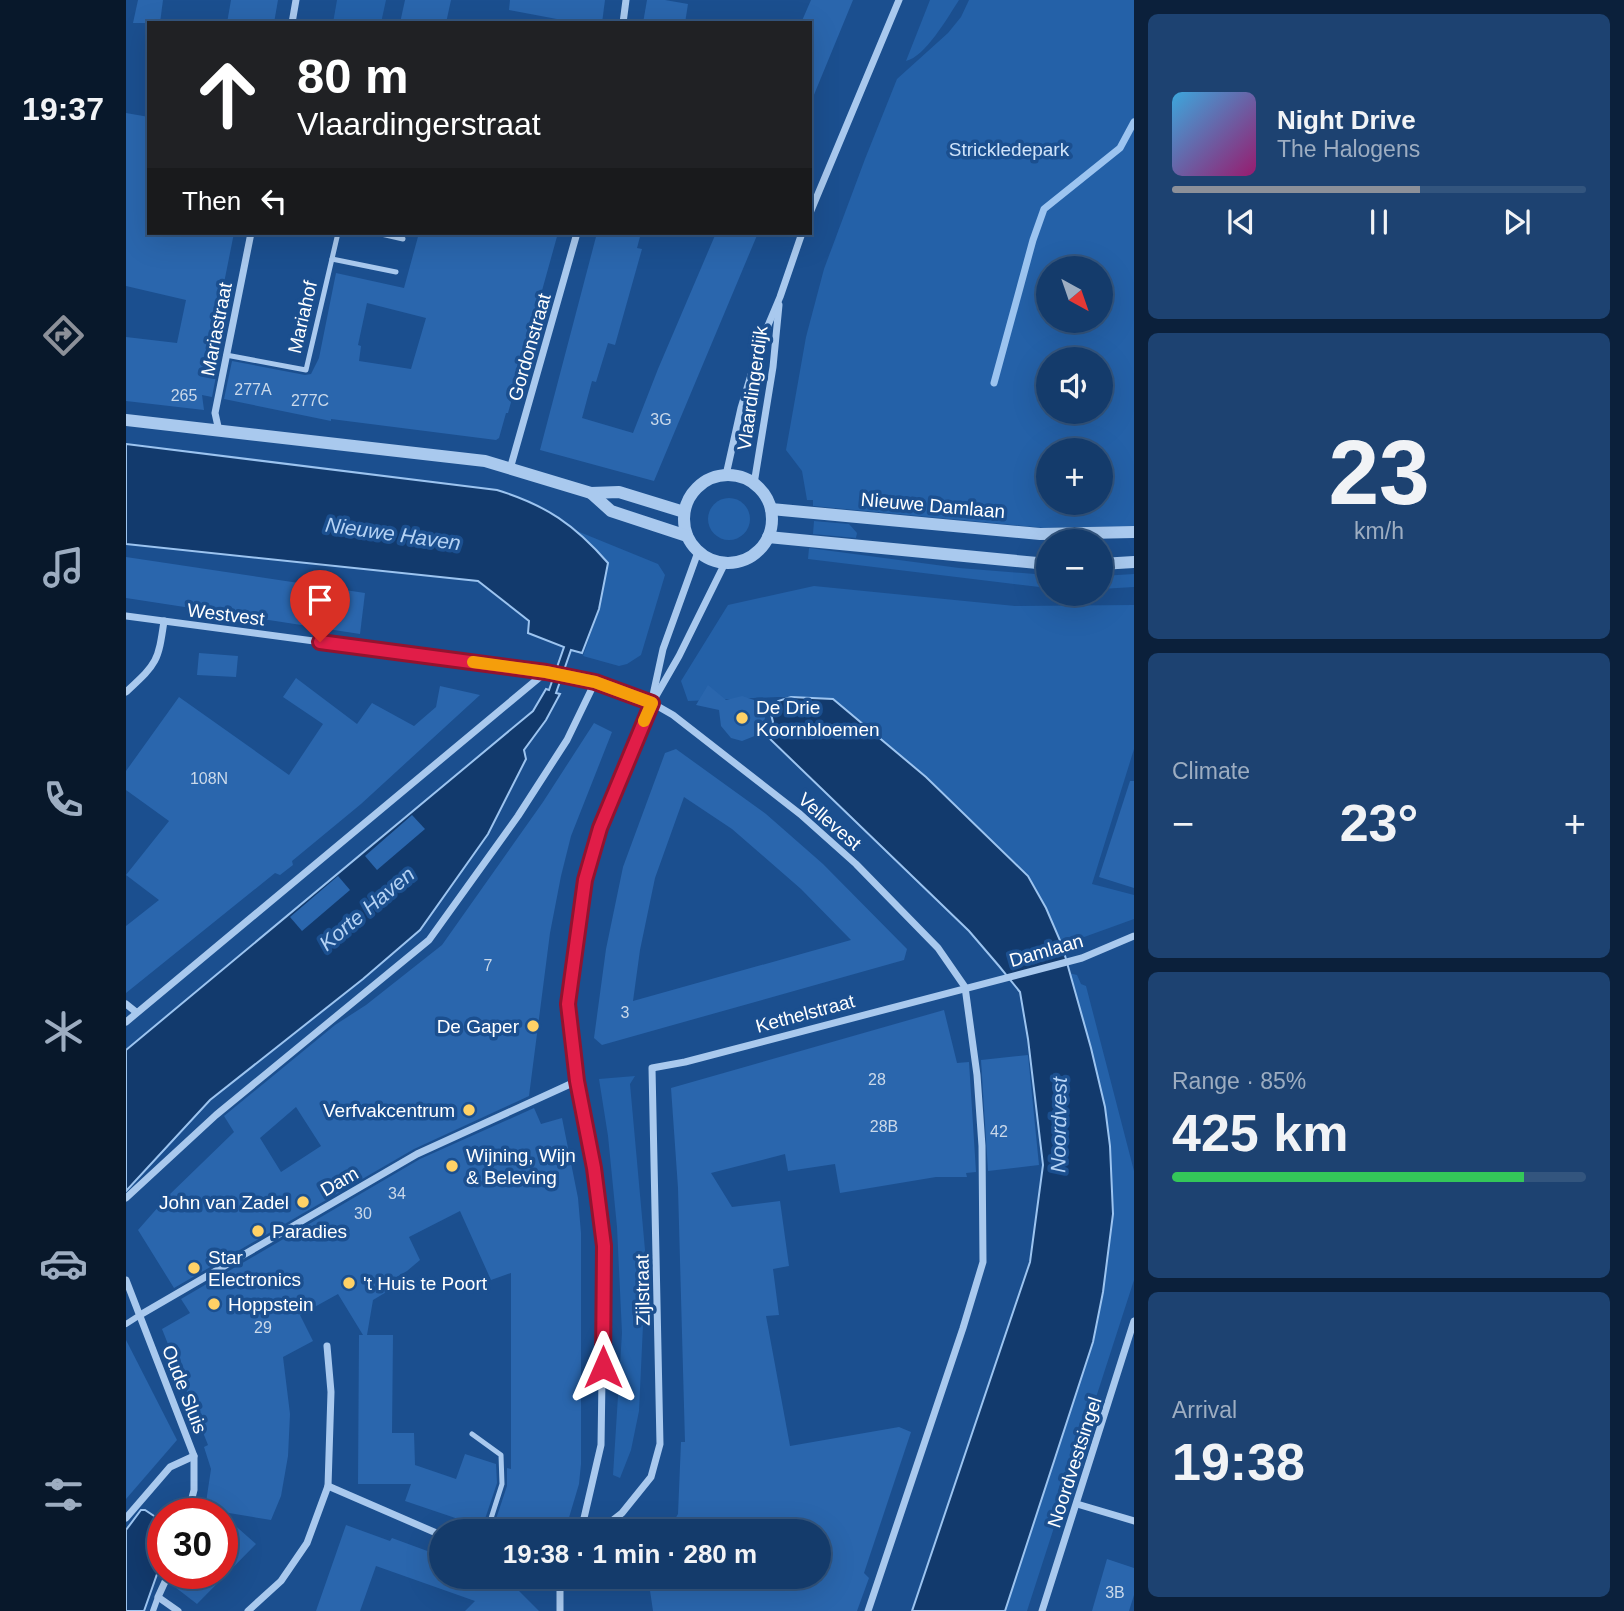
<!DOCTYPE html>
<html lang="en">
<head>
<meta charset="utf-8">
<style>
  :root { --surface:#143b6b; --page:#1d4271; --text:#f1f3f6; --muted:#9dadc1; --line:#33557e; --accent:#8c9099 }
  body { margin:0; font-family:Arial,sans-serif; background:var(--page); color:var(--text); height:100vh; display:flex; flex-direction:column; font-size:26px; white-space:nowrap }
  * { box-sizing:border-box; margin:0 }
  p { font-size:23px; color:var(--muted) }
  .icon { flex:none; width:38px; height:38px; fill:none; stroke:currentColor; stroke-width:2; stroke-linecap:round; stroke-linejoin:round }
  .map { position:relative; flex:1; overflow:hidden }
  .side { display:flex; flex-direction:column; gap:14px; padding:14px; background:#0b203b; width:490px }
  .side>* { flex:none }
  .hud { position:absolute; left:21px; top:21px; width:665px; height:214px; border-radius:0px; box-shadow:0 7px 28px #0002,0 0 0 2px var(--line); background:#202124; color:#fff; overflow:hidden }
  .needle { width:46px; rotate:140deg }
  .controls { position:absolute; left:910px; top:256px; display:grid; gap:14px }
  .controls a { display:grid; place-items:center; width:77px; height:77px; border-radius:50%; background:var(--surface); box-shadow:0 7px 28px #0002,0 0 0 2px var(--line); font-size:35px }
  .speed { position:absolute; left:21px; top:1498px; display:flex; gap:14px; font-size:35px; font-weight:700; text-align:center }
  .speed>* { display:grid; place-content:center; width:91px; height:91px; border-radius:50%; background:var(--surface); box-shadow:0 7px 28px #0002,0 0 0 2px var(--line); line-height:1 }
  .speed .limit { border:10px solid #d22; background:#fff; color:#111 }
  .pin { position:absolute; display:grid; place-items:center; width:60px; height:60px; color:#fff; margin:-72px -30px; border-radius:50% 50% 50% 0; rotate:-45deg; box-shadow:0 0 7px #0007 }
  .pin .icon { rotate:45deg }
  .me { position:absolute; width:77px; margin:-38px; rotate:0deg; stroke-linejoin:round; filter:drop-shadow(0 0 5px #0008) }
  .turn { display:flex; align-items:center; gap:24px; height:147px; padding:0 35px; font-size:32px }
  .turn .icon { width:91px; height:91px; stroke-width:2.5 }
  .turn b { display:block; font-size:49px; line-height:60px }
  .then { display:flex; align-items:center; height:66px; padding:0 35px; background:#0003; gap:14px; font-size:26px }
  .big { font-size:52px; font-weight:600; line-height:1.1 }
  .side .widget { flex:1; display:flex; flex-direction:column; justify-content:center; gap:10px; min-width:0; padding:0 24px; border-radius:10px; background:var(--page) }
  .side .dial { align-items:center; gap:0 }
  .dial b { font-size:91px; line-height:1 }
  .song { display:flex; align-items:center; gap:21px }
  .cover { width:84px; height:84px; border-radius:10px; background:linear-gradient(135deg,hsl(200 70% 55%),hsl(320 70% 35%)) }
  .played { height:7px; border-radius:4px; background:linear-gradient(90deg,var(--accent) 60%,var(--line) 60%) }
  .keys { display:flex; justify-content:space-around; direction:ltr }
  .heat { display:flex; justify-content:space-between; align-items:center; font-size:38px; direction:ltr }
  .charge { height:10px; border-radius:5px; background:linear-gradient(90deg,#34c759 85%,var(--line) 0) }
  .trip { position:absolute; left:303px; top:1519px; width:402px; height:70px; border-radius:35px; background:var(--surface); box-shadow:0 7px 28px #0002,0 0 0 2px var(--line); font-weight:600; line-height:70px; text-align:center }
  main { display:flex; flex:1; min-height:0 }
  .tabs { display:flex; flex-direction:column; width:126px; justify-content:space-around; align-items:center; background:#08182b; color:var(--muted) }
  .tabs .icon { width:49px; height:49px }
  .tabs .current { color:var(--accent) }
  .tabs b { font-size:32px; color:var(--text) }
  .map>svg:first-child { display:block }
  .green { fill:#2461a8; fill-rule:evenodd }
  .water { fill:#123a6d; stroke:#9cc4f0; stroke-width:2 }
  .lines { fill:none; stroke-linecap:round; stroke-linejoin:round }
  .stream { stroke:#9cc4f0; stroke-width:7 }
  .building { fill:#2a66ad; fill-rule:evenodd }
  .service { stroke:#a9c9ee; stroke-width:5 }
  .pedestrian { stroke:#a9c9ee; stroke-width:6 }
  .minor { stroke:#a9c9ee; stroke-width:7 }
  .tertiary { stroke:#a9c9ee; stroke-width:12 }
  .route-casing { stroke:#92132f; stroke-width:18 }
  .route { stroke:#e11d48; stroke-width:12 }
  .slow { stroke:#f59e0b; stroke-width:12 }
  .poi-dot { fill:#ffd166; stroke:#1b4f8f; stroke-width:2.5 }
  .labels { text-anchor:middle; stroke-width:7; stroke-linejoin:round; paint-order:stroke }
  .number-label { font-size:16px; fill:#cad9ea }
  .park-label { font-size:19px; fill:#cfe3fa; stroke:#1b4f8f }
  .street-label { font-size:19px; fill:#fff; stroke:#1b4f8f }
  .poi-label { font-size:19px; fill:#fff; stroke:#1b4f8f; text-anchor:start }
  .water-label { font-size:21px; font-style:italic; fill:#b5d3f5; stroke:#1b4f8f }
</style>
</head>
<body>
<main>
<nav class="tabs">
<b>19:37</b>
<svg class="icon current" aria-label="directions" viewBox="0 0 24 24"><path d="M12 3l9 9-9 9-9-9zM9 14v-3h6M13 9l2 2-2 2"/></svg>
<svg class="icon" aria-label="music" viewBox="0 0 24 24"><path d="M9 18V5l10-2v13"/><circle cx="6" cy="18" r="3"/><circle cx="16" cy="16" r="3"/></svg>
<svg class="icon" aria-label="phone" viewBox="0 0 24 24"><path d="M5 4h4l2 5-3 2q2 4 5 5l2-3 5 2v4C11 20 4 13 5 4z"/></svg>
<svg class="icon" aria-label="climate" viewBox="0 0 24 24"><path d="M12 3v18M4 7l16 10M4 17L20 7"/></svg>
<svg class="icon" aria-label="car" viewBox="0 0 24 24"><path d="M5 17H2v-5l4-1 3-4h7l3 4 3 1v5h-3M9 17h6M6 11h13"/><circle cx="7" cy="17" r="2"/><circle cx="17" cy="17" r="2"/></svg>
<svg class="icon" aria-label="filters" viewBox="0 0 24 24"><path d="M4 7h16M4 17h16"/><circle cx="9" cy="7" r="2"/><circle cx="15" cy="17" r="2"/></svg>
</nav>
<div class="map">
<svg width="1008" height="1611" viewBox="0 0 1008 1611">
  <rect width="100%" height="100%" fill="#1b4f8f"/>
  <!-- green -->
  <g class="green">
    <path d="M211 0H260L255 23H207Z"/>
    <path d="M804 0H833C822 17 799 57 780 61Z"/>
    <path d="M843 0H1008V526L918 528 687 506V500H681L676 471 660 450 680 337 698 269 739 159 771 79 822 33 835 17ZM922 268H975V320H922ZM922 359H975V411H922ZM922 450H975V502H922Z"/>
    <circle cx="603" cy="519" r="21"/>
    <path d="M688 521 723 524 731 533 730 538 687 534Z"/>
    <path d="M451 531 532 564 539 575 515 655 501 664 493 666 457 656 473 609 482 564Z"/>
    <path d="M683 548 833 568 922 575V588L682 559Z"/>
    <path d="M1008 574V587L975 589V576Z"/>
    <path d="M688 586 889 606 1008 605V749L966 884 1008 895V919L936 945 920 908 902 876 800 777 707 699 652 697 562 701 555 681 602 605Z"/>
    <path d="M943 973 951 975 955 984 960 986 1008 1171V1280L901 1611H879L967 1342 979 1107 965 1048Z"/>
    <path d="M509 1076 504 1084 520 1261 513 1411 505 1450 494 1478 487 1475 496 1333 491 1227 482 1136 473 1079Z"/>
  </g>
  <!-- water -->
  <g class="water">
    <path d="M0 444 371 490C420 505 449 525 482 563L473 609 456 653 445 650 430 693 434 694 420 720 398 750 400 759 362 834 294 930 237 979 84 1100 0 1191V1050L407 711 420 689 423 690 438 647 402 633 403 621 352 581 0 544Z"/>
    <path d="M665 697 707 699 800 777 902 876 920 908 936 945 965 1048 979 1107 984 1146 987 1214 977 1292 967 1342 879 1611H786L904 1262 917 1165 902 1039 894 992 873 966 843 931 643 738 647 722 644 710 652 701Z"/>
    <path d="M15 1510H19L37 1522V1557L18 1611H0V1530Z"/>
  </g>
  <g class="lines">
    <!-- stream -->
    <path class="stream" d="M868 383 907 240 918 209 994 148 1008 122"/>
  </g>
  <!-- building -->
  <g class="building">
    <path d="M12 0H37L34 23H7Z"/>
    <path d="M105 0H152L148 23H101Z"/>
    <path d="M279 0H325L320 23H274Z"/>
    <path d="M384 0H479L476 23H452L383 10Z"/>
    <path d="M521 0H539L562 4 559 23H517Z"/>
    <path d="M685 0H727L685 102 684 23H675Z"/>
    <path d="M0 113 23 117V233H108L84 353 94 355 86 397 76 395 78 410 0 401V337L51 343 60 300 0 286Z"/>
    <path d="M293 233H432L382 413H380L373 438 370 440 205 419V421L98 399 106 361 179 375 185 374 193 358 210 273 278 288ZM241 303 300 318 285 369 233 361 235 346 232 345Z"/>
    <path d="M471 233H515L511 248 516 249 489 345 482 343 470 382 466 381 456 418 507 433 532 369 590 233H632L528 481 414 450Z"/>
    <path d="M0 557 239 593 234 634 0 598Z"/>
    <path d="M73 653 112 656 110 677 71 675Z"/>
    <path d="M170 678 231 724 246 703 288 726 310 707 314 686 354 695 235 804 166 861 167 865 154 875 149 873 0 993V926L33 900 0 875 43 821 0 790V771L53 697 163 775 197 724 157 697Z"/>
    <path d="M582 685 600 700 616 696 631 701 636 707 639 718 636 730 631 735 616 741 605 738 595 726 593 710 570 705Z"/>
    <path d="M468 723 486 732 445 836 435 876 424 933 403 1096 288 1149 48 1288 12 1230 41 1197 108 1132 98 1116 209 1025 240 1005 316 945 417 802ZM170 1107 195 1146 155 1172 134 1138Z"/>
    <path d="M550 749 640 814 697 864 781 949 778 960 476 1045 468 1038 480 949 497 867 539 753ZM558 797 606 829 675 889 725 940 507 1001 514 950 529 878Z"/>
    <path d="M1004 781H1008V888L973 877Z"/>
    <path d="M286 815 299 829 251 870 239 856Z"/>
    <path d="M212 876 224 890 176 931 164 917Z"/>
    <path d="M818 1010 831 1063 843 1062 850 1172 840 1173 841 1177H810L714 1193 709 1164 662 1171 659 1154 585 1173 606 1207 654 1201 663 1266 647 1269 653 1315 640 1316 664 1446 773 1427 785 1432 738 1573 743 1578 731 1611H527L522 1577H693V1531H542L552 1514 555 1442H559L552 1188 545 1088Z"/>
    <path d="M902 1055 913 1165 862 1171 855 1060Z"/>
    <path d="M408 1108 415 1124 436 1118 452 1198 455 1233V1464L453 1484 439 1531H399L369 1522 381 1486V1468L385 1469V1273L365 1280 334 1211 283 1237 294 1260 281 1271 258 1284 262 1291 247 1300 241 1335H267L266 1433H288L289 1465 330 1479 339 1454 370 1464 371 1483 359 1519 355 1518 353 1526 279 1501 285 1484H232L233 1335H237L212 1294 174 1315 187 1341 157 1357 164 1414 162 1456 155 1496 145 1520 79 1509 85 1469 78 1447 82 1445 36 1329 64 1313 55 1299 294 1159Z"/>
    <path d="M0 1340 51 1440 0 1499Z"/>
    <path d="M96 1514 130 1544 71 1604 49 1587 56 1573H96Z"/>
    <path d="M220 1525 264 1541 266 1538 315 1556V1577H379L413 1611H339L349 1601 250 1566 234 1611H190Z"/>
    <path d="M981 1559 1008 1568V1595L1003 1611H966Z"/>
  </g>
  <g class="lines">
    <!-- service -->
    <g class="service">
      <path d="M251 233 277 239"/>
      <path d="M206 259 270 272"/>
      <path d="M100 355 180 370 212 233"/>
      <path d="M346 1434 375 1455 376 1484 361 1531"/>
    </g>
    <!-- pedestrian -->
    <g class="pedestrian">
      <path d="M0 1324 14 1315"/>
      <path d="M27 1611 32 1597"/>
    </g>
    <!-- minor -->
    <g class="minor">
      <path d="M166 23 170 0"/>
      <path d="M497 23 500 0"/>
      <path d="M684 213 773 0"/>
      <path d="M93 431 89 413 125 233"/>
      <path d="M384 469 451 233"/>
      <path d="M600 475 615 408 635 342 654 297 676 233"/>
      <path d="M628 484 647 367 653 305"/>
      <path d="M0 616 420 672 469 682 526 703 547 715 674 814 730 864 812 948 839 987 851 1075 856 1146 857 1262 837 1328 742 1611"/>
      <path d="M0 692C31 663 32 663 38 621"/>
      <path d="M527 695 537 649 572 552"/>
      <path d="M0 1004 10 1012"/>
      <path d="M0 1022 420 672"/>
      <path d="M0 1198 90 1115 303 940 392 816 441 740 469 682"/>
      <path d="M0 1280 68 1456V1490L62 1514"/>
      <path d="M14 1315 291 1154 451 1081"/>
      <path d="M202 1486 315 1535"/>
      <path d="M951 1504 1008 1521"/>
      <path d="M0 1518 44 1467 68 1456"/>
      <path d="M455 1531 475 1445 478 1246 468 1168 451 1081 442 1004 459 880 474 828 526 703 553 656 599 563"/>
      <path d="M473 1531 496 1513 525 1477 534 1444 526 1068 559 1062 956 958 1008 936"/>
      <path d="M43 1573 32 1597 52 1611"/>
      <path d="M410 1577 434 1587"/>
      <path d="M122 1611 155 1581 181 1543 202 1486 205 1392 201 1346"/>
      <path d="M434 1611V1587L439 1577"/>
      <path d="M916 1611 1008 1321"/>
    </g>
    <!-- tertiary -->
    <g class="tertiary">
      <path d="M0 420 359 461 465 493 493 492 558 512"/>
      <circle cx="602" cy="519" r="44"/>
      <path d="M465 493 485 511 561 536"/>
      <path d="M645 509 914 534 1008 532"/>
      <path d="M642 537 922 564"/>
      <path d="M975 564 1008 562"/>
    </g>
  </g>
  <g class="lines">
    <defs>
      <path id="route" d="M194 642 420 672 469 682 526 703 474 828 459 880 442 1004 451 1081 468 1168 478 1246 477 1367"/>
    </defs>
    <!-- route casing -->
    <use href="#route" class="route-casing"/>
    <!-- route -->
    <use href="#route" class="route"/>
    <!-- slow -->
    <path class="slow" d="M347 662 420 672 469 682 526 703 518 721"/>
  </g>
  <!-- markers -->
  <g class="poi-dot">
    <circle cx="616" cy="718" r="7"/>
    <circle cx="407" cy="1026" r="7"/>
    <circle cx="343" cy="1110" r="7"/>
    <circle cx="326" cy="1166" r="7"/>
    <circle cx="177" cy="1202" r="7"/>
    <circle cx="132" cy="1231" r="7"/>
    <circle cx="68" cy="1268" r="7"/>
    <circle cx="223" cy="1283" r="7"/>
    <circle cx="88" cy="1304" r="7"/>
  </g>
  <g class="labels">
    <!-- number labels -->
    <g class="number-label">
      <text x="127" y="395">277A</text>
      <text x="58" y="401">265</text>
      <text x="184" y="406">277C</text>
      <text x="535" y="425">3G</text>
      <text x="83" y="784">108N</text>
      <text x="362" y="971">7</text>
      <text x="499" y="1018">3</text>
      <text x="751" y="1085">28</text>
      <text x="758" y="1132">28B</text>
      <text x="873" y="1137">42</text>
      <text x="271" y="1199">34</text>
      <text x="237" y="1219">30</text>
      <text x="137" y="1333">29</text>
      <text x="989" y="1598">3B</text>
    </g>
    <!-- park labels -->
    <g class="park-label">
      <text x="883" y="156">Strickledepark</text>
    </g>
    <!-- street labels -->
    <g class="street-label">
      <text transform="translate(176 317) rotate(-77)" y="7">Mariahof</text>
      <text transform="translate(90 329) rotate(-79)" y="7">Mariastraat</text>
      <text transform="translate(403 347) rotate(-74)" y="7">Gordonstraat</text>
      <text transform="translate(626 388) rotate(-82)" y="7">Vlaardingerdijk</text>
      <text transform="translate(807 505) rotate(5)" y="7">Nieuwe Damlaan</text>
      <text transform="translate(100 614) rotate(7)" y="7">Westvest</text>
      <text transform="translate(704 821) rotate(41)" y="7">Vellevest</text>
      <text transform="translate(920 950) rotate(-16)" y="7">Damlaan</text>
      <text transform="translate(679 1013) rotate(-15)" y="7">Kethelstraat</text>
      <text transform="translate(213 1181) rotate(-30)" y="7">Dam</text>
      <text transform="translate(516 1290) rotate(-91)" y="7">Zijlstraat</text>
      <text transform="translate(59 1389) rotate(69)" y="7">Oude Sluis</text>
      <text transform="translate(948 1462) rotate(-72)" y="7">Noordvestsingel</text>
    </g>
    <!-- poi labels -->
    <g class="poi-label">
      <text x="630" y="714">De Drie<tspan x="630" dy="22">Koornbloemen</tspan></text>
      <text x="393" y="1033" text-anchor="end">De Gaper</text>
      <text x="329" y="1117" text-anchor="end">Verfvakcentrum</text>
      <text x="340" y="1162">Wijning, Wijn<tspan x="340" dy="22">&amp; Beleving</tspan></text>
      <text x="163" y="1209" text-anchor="end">John van Zadel</text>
      <text x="146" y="1238">Paradies</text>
      <text x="82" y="1264">Star<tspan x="82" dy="22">Electronics</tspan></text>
      <text x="237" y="1290">'t Huis te Poort</text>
      <text x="102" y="1311">Hoppstein</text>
    </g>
    <!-- water labels -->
    <g class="water-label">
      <text transform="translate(267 534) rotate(8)" y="7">Nieuwe Haven</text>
      <text transform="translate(241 909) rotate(-40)" y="7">Korte Haven</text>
      <text transform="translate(933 1125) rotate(-89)" y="7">Noordvest</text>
    </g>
  </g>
</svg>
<div class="controls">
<a><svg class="needle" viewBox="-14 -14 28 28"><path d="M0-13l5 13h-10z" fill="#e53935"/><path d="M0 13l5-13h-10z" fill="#9dadc1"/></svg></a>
<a><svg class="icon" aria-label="sound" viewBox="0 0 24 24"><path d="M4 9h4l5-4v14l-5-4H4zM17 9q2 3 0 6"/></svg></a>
<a>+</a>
<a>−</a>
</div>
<div class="speed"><div class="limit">30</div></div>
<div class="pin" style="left:194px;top:642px;background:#d93025"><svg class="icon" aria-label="arrive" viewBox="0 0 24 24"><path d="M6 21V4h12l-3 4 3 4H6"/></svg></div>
<svg class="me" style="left:477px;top:1367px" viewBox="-20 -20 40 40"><path d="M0-17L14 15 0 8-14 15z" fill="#e11d48" stroke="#fff" stroke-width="4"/></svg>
<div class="trip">19:38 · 1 min · 280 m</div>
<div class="hud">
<div class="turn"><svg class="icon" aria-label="ahead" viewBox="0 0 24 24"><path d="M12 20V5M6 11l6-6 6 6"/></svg><div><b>80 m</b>Vlaardingerstraat</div></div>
<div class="then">Then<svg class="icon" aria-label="left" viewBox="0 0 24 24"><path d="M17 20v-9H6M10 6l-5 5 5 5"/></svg></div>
</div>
</div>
<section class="side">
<div class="widget">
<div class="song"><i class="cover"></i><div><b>Night Drive</b><p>The Halogens</p></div></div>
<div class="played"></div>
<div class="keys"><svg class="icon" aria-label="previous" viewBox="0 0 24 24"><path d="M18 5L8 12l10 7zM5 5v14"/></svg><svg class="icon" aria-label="pause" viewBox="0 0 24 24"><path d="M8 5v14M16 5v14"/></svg><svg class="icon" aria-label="next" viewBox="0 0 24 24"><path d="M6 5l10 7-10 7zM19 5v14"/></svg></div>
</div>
<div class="widget dial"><b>23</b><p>km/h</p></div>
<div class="widget"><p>Climate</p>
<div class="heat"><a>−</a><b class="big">23°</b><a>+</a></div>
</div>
<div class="widget"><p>Range · 85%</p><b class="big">425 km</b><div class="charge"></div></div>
<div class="widget"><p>Arrival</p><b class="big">19:38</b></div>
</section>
</main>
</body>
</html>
